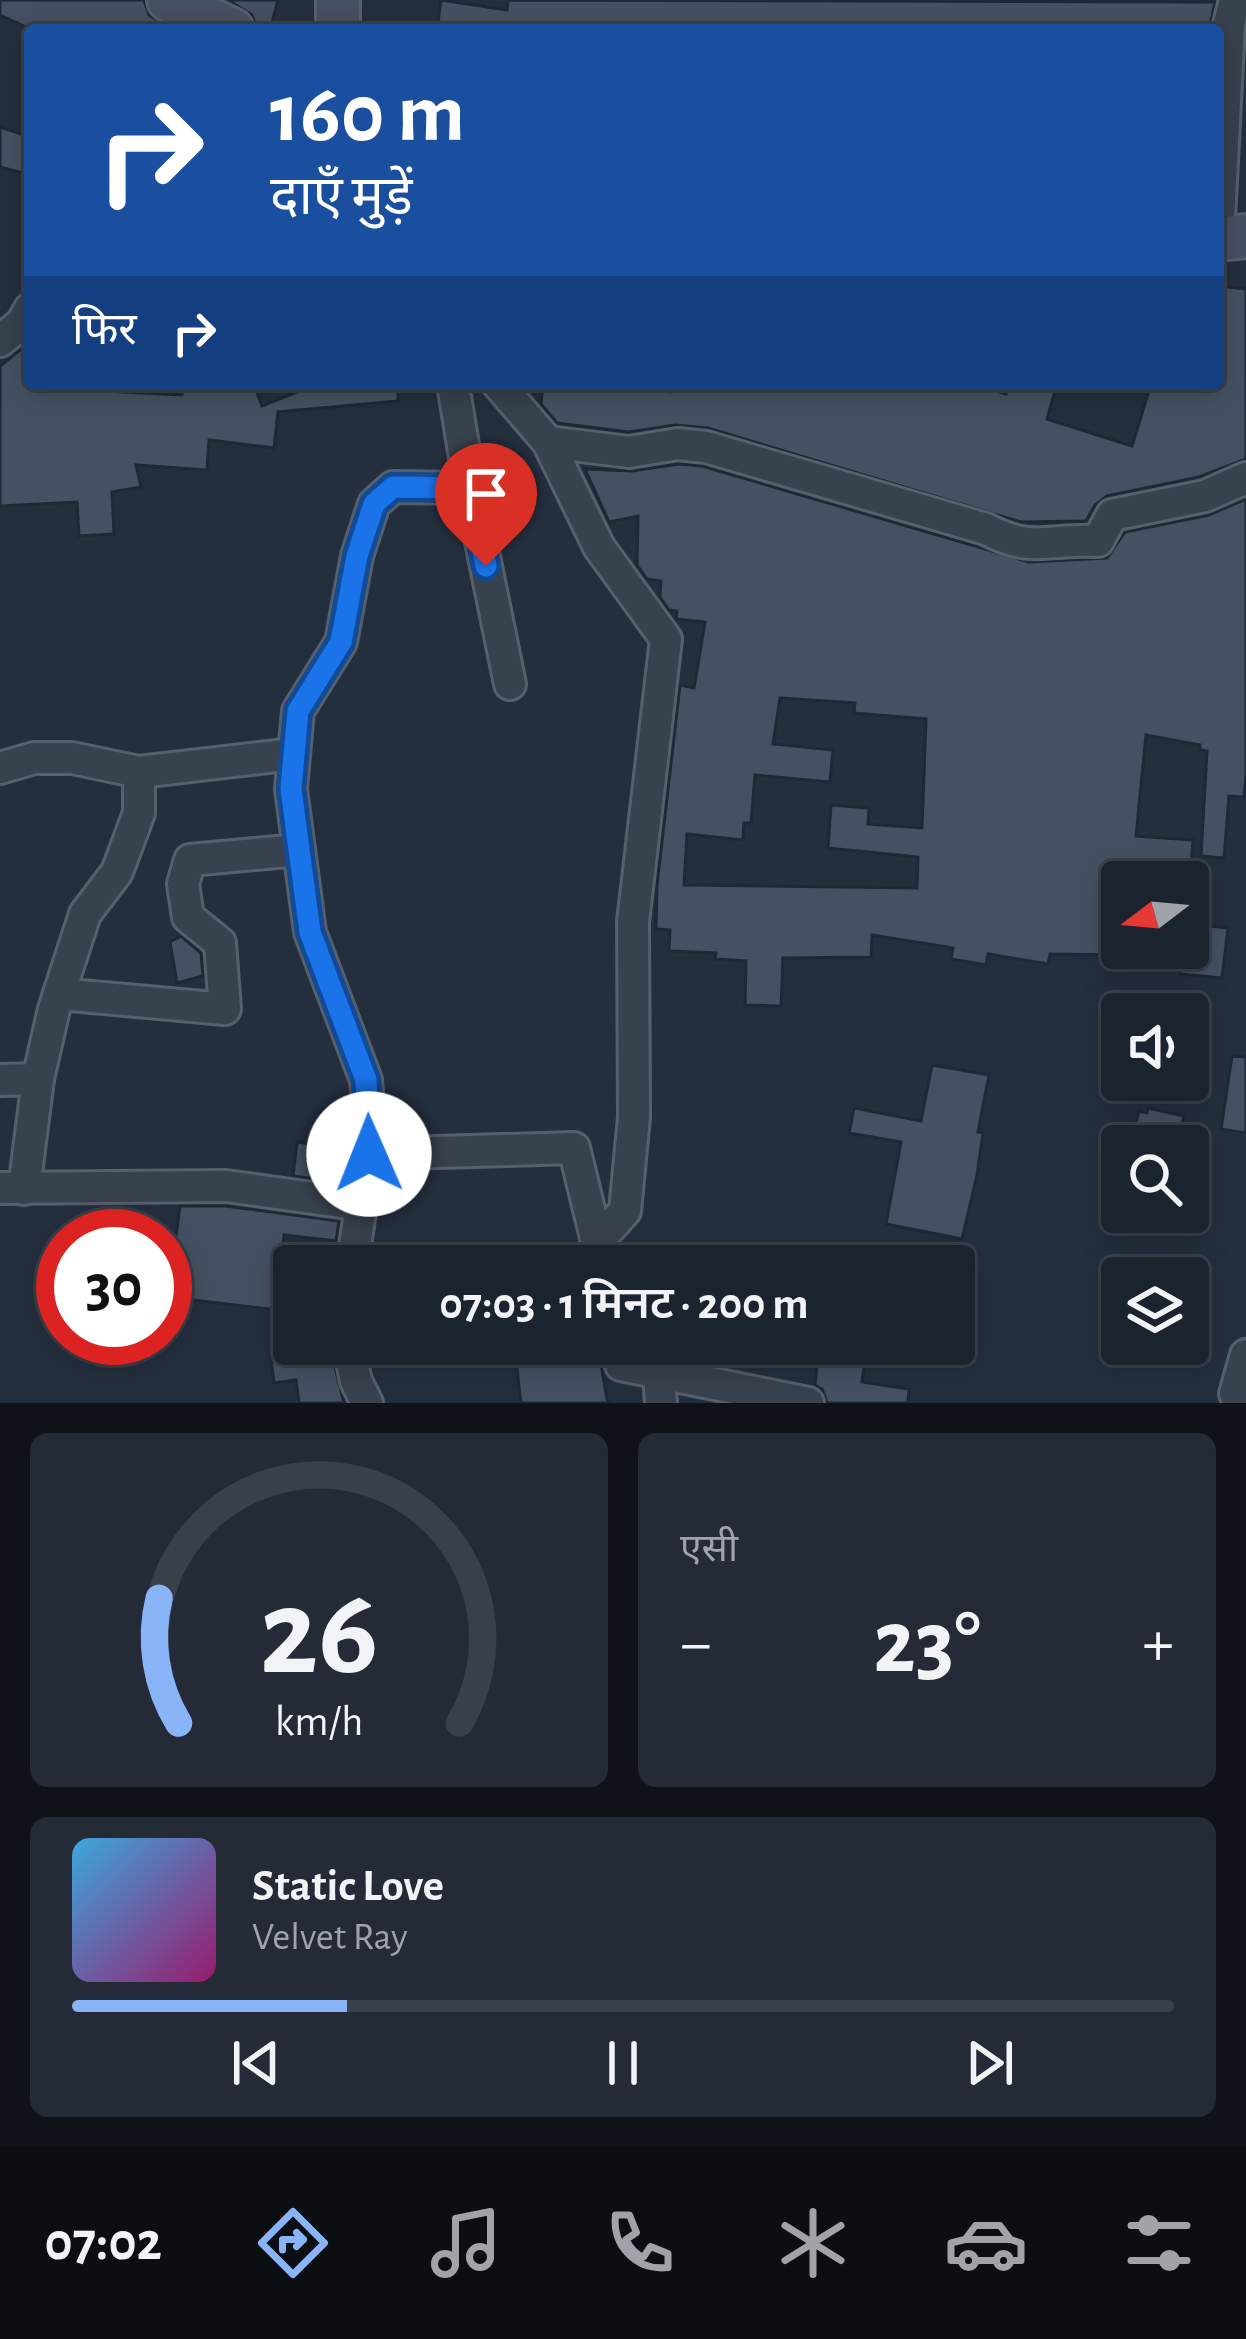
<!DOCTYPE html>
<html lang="hi">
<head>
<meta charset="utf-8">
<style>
  :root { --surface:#1b232e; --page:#242b36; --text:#f1f3f6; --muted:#a0a4aa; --line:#39404a; --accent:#8ab4f8 }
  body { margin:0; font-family:"Alegreya Sans","Noto Sans Devanagari",sans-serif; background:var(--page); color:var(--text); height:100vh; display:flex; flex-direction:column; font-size:45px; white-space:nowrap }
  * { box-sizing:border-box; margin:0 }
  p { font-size:39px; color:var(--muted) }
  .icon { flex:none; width:66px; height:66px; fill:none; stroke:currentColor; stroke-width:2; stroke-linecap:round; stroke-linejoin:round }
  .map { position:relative; height:1403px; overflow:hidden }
  .drawer { display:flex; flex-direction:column; gap:30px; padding:30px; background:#0f1319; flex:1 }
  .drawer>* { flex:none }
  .hud { position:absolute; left:24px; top:24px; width:1200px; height:366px; border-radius:12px; box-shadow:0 6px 30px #0003,0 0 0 3px var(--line); background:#1a4fa0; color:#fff; overflow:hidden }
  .needle { width:78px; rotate:254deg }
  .controls { position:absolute; left:1101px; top:861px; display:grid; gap:24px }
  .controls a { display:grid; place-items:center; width:108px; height:108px; border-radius:12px; background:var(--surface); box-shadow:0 6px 30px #0003,0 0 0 3px var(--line); font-size:60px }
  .speed { position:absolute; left:36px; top:1209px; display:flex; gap:24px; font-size:60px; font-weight:700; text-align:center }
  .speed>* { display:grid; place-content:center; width:156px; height:156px; border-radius:50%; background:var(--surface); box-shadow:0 6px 30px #0003,0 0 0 3px var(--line); line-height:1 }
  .speed .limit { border:18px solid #d22; background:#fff; color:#111 }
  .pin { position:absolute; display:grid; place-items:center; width:102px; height:102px; color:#fff; margin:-123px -51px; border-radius:50% 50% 50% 0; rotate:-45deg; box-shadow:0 0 12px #0007 }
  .pin .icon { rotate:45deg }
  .me { position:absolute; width:132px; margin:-66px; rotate:359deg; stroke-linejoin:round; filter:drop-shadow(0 0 9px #0008) }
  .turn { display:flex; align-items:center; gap:42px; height:252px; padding:0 48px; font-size:54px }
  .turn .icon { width:156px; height:156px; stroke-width:2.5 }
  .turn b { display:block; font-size:84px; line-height:102px }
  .then { display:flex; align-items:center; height:114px; padding:0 48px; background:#0003; gap:24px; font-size:45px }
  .big { font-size:90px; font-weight:600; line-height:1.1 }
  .drawer .card { flex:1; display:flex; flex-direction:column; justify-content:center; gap:18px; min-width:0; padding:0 42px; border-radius:18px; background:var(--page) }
  .drawer .dial { align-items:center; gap:0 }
  .dial svg { height:312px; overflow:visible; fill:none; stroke:var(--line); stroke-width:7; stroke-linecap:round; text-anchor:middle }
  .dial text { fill:var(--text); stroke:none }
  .song { display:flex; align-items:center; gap:36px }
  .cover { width:144px; height:144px; border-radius:18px; background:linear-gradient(135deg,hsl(200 70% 55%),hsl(320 70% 35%)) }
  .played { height:12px; border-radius:6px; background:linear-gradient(90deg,var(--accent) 25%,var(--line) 25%) }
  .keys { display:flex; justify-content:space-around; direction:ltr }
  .heat { display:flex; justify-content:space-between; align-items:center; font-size:66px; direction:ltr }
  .drawer .tiles { flex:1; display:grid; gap:30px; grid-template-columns:1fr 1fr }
  .card:last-child { grid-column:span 2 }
  .trip { position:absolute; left:273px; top:1245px; width:702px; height:120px; border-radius:12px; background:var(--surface); box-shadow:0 6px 30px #0003,0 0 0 3px var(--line); font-weight:600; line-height:120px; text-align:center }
  .dock { display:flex; height:192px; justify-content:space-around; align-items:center; background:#0b0e12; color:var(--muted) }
  .dock .icon { width:84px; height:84px }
  .dock .current { color:var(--accent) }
  .dock b { font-size:54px; color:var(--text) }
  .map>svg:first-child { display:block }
  .building { fill:#455162; stroke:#1f2835; stroke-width:3; fill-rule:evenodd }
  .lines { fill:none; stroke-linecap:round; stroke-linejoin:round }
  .street-casing { stroke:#565f6c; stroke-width:36 }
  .secondary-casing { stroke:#565f6c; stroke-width:48 }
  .street { stroke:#38414e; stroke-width:30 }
  .secondary { stroke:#465061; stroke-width:42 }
  .route-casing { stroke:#114b97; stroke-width:30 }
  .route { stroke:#1a73e8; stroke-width:21 }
</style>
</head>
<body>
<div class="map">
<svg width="1246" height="1403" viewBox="0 0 1246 1403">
  <rect width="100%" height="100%" fill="#242f3e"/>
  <!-- building -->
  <g class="building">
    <path d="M0 0H144L149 15 173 30H33L0 15Z"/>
    <path d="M228 0H278L270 30H257L252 15Z"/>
    <path d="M441 0 507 10 508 0 1215 2 1209 30H1138L1097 25 1096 30H437Z"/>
    <path d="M0 127 30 137V175L0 167Z"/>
    <path d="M1218 286 1246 289V459L1199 477 1107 496 1095 505 1086 521 1021 522 708 428 675 425 629 432 557 423 541 404 543 384H630L670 392 672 384 709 389 710 384H975L1006 394 1009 384H1057L1047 419 1132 446 1151 384 1218 385Z"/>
    <path d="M30 342V384H105V391L182 395 183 387 221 390 218 384H254L262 406 317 384H398V401L278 412 274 448 209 440 207 470 136 465 141 487 112 492 114 534 79 536 77 502 0 506V366Z"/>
    <path d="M679 464 702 466 1029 562 1107 558 1125 532 1209 515 1246 499V776L1244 797 1229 796 1224 858 1201 856 1207 751 1200 750V745L1146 735 1136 836 1193 840 1190 882H1122V955L1050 954 1048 964 988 954 986 965 951 959 953 948 872 935 871 957 783 958 781 1006 745 1005 746 961 715 959 716 953 669 951 670 930 656 929 657 885 680 685 694 688 705 622 676 619 677 611 669 610 660 597 661 581 647 579 637 565 638 516 609 522 585 469 632 471ZM780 698 855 703 854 713 926 719 922 828 868 824 869 808 831 805 828 848 918 857 917 888 684 885 687 834 743 840 744 823H751L755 775 830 782 833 750 773 744Z"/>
    <path d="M1188 924 1228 928 1222 978 1180 974 1183 948H1188Z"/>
    <path d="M181 936 201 953 203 976 177 983 170 942Z"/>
    <path d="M1232 1056 1246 1057V1133L1221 1129Z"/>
    <path d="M932 1065 989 1075 978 1132 983 1133 977 1175 962 1239 886 1224 901 1142 849 1133 854 1108 921 1121Z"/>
    <path d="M1148 1108 1184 1116 1177 1146 1132 1139 1139 1111 1147 1113Z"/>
    <path d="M297 1142 348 1149 345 1183 293 1176Z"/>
    <path d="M180 1206H225L339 1221 336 1241 284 1235 279 1287 294 1290V1312L168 1297Z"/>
    <path d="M329 1344 344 1403H299L296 1380 274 1383 270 1352Z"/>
    <path d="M514 1344H544V1347L597 1344 608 1403H521Z"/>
    <path d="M819 1344 867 1346 862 1382 909 1389 908 1403H827L822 1389 815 1385Z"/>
  </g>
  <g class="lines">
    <defs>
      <g id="street">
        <path d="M1218 239 1229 24 1235 0"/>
        <path d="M0 341 22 323 30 309"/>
        <path d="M453 384 470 488 510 684"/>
        <path d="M498 384 548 442 599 547 666 639 633 922 634 1117 625 1211 597 1242 601 1266"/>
        <path d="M548 442 629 452 678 444 706 447 986 529C1033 554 1049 538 1098 541L1112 515 1205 496 1246 478"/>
        <path d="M0 768 34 758H72L139 772 294 754"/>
        <path d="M59 994 225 1009 220 943 188 917 183 884 190 860 299 850"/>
        <path d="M38 1079 54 1009 85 914 117 872 139 813V772"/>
        <path d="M0 1080 38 1079 24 1189"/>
        <path d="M369 1154 574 1148 597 1242"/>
        <path d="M0 1188 226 1186 362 1205"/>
        <path d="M352 1266 371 1138 366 1080 310 932 291 789 298 711 341 642 357 556 374 504 393 487 470 488"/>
        <path d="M348 1344 356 1381 367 1403"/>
        <path d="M616 1344 621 1365 808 1403"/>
        <path d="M1246 1355 1235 1394 1246 1398"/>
        <path d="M659 1373 661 1403"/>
      </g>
      <g id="secondary">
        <path d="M169 0 232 30"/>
        <path d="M338 0V30"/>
        <path d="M1218 239 1246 236"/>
      </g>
    </defs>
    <!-- street casing -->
    <use href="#street" class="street-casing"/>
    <!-- secondary casing -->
    <use href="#secondary" class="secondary-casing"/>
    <!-- street -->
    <use href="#street" class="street"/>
    <!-- secondary -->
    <use href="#secondary" class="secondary"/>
  </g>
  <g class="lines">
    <defs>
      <path id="route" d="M369 1154 366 1080 310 932 291 789 298 711 341 642 357 556 374 504 393 487 470 488 486 566"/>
    </defs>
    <!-- route casing -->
    <use href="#route" class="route-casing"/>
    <!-- route -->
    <use href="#route" class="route"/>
  </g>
</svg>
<div class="controls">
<a><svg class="needle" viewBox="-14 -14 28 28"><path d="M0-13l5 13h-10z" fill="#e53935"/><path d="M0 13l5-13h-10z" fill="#a0a4aa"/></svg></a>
<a><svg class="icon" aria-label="sound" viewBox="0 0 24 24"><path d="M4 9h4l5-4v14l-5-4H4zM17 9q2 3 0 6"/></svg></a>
<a><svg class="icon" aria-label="search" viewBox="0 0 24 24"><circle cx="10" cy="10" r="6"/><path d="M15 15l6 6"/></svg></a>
<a><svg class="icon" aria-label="layers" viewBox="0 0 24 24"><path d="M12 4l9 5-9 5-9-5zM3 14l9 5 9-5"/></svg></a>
</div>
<div class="speed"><div class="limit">30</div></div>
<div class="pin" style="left:486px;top:566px;background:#d93025"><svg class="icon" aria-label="arrive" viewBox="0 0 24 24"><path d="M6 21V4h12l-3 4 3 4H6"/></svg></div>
<svg class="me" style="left:369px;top:1154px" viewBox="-20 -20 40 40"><circle r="19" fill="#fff"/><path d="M0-13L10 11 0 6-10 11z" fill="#1a73e8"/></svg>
<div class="trip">07:03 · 1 मिनट · 200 m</div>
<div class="hud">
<div class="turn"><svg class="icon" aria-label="right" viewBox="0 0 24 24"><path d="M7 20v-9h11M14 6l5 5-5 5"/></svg><div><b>160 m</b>दाएँ मुड़ें</div></div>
<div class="then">फिर<svg class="icon" aria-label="right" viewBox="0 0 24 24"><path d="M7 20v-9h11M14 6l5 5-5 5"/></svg></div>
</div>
</div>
<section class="drawer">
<div class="tiles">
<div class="card dial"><svg viewBox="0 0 100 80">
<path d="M14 69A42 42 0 1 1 86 69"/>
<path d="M14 69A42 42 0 0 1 9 37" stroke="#8ab4f8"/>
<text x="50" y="56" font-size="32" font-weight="700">26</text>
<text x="50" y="72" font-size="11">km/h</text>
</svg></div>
<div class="card"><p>एसी</p>
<div class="heat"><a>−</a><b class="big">23°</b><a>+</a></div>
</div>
<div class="card">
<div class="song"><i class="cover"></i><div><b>Static Love</b><p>Velvet Ray</p></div></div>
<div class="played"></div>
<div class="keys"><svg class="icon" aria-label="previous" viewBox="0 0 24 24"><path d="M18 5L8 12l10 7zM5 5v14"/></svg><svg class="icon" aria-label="pause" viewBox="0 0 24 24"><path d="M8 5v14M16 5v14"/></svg><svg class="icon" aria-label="next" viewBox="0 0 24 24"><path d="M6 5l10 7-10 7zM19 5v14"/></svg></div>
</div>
</div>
</section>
<nav class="dock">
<b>07:02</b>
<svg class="icon current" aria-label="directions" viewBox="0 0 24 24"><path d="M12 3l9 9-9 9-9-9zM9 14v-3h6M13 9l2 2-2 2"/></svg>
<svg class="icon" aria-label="music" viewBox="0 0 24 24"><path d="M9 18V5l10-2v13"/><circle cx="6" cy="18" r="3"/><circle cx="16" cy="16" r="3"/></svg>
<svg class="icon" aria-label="phone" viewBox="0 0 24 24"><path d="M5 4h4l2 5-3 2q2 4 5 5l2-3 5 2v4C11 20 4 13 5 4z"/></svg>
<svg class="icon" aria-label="climate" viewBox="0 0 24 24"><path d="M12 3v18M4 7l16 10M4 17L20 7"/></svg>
<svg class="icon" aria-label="car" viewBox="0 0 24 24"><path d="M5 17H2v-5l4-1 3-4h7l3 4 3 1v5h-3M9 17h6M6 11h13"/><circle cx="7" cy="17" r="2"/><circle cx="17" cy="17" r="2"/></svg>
<svg class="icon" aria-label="filters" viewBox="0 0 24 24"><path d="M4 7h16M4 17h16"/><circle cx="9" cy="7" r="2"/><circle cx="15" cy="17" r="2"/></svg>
</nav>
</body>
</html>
